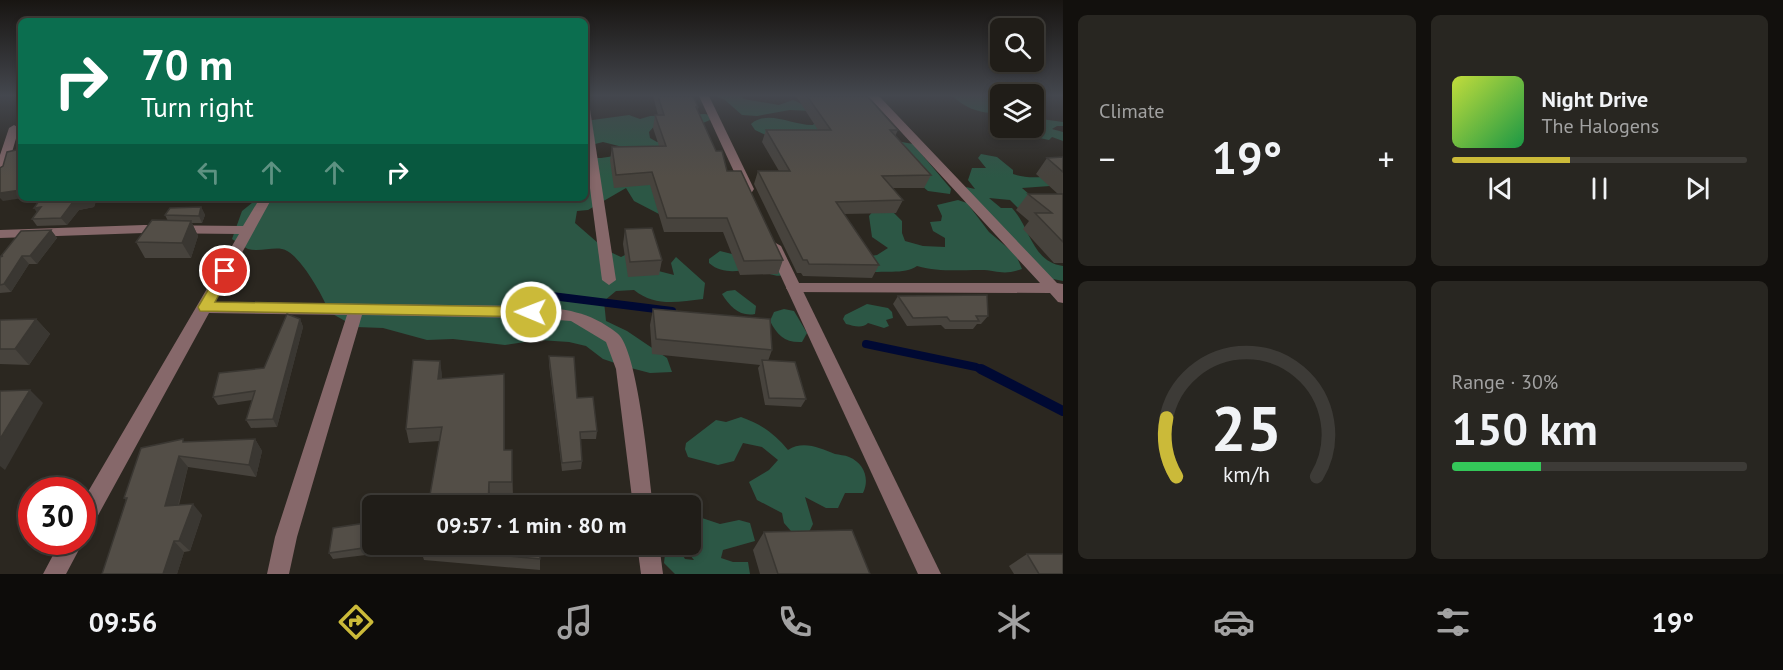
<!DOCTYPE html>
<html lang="en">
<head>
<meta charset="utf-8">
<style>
  :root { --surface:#201d18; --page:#282621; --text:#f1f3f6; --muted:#a2a2a2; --line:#3d3b37; --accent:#cbba39 }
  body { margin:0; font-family:"PT Sans",sans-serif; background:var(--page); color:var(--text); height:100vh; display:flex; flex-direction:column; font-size:22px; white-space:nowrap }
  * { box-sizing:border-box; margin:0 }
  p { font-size:20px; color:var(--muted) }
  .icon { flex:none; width:33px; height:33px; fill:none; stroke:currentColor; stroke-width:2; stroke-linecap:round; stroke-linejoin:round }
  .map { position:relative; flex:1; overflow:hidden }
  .details { display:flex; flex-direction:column; gap:15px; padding:15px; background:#12100d; width:720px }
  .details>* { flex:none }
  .banner { position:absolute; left:18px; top:18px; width:570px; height:183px; border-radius:9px; box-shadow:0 3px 9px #0003,0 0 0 2px var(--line); background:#0b6e4f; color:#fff; overflow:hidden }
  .tools { position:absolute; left:990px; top:18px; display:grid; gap:12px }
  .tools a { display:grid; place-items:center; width:54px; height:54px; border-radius:9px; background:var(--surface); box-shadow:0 3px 9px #0003,0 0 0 2px var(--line); font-size:30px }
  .speed { position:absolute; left:18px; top:477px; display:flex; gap:12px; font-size:30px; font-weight:700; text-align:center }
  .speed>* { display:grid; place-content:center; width:78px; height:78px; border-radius:50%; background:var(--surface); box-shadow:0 3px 9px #0003,0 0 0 2px var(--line); line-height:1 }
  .speed .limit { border:9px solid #d22; background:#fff; color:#111 }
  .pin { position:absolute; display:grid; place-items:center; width:51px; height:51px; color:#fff; margin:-26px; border:3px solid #fff; border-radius:50%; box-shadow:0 2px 6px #0007 }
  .me { position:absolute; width:66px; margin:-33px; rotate:271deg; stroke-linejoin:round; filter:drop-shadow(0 0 4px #0008) }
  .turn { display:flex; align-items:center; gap:21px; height:126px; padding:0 24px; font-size:27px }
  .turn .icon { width:78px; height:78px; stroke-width:2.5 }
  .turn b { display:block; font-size:42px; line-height:51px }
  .lanes { display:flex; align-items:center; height:57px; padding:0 24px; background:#0003; justify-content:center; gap:30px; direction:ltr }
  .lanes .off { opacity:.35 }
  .big { font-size:45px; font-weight:800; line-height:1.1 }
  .details .tile { flex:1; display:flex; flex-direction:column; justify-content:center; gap:9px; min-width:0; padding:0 21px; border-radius:9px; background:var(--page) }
  .details .dial { align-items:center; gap:0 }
  .dial svg { height:156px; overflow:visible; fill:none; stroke:var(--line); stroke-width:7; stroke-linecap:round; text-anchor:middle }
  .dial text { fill:var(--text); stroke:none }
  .song { display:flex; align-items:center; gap:18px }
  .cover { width:72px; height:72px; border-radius:9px; background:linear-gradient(135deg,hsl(70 70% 55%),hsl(140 70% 35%)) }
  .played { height:6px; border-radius:3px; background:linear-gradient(90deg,var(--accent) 40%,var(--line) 40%) }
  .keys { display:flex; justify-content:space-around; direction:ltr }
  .heat { display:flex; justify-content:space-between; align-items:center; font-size:33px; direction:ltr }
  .charge { height:9px; border-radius:4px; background:linear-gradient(90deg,#34c759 30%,var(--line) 0) }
  .details .tiles { flex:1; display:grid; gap:15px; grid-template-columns:repeat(2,1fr) }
  .trip { position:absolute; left:362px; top:495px; width:339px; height:60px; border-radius:9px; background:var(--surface); box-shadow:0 3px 9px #0003,0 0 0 2px var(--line); font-weight:800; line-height:60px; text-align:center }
  .menu { display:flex; height:96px; justify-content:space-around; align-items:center; background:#0d0c0a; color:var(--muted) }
  .menu .icon { width:42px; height:42px }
  .menu .on { color:var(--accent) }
  .menu b { font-size:27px; color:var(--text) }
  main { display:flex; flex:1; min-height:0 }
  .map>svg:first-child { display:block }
  .green { fill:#2c5745 }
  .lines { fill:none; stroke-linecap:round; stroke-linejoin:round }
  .stream-far1 { stroke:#000933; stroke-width:8 }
  .stream { stroke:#000933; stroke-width:10 }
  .minor { fill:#86686a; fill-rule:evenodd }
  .tertiary { fill:#86686a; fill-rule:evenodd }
  .wall { fill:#47433d }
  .shaded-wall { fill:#3a3732 }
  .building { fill:#534e47; stroke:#3a3732; stroke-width:1.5 }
  .route { fill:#cbba39; stroke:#847925; stroke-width:1.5 }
</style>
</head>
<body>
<main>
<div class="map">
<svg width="1063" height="574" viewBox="0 0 1063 574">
  <rect width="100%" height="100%" fill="#2b2720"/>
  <!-- green -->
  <g class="green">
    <path d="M716 96H741L744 99 779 105 793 100 900 146 902 142 913 144 951 189 950 194 928 191 922 186 768 136 755 130 751 124C768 109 794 126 813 125L816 121 811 111 790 110 757 116 742 115 725 100Z"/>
    <path d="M952 96H1000V112C981 115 966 108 952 96Z"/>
    <path d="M705 114 709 115 710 120 703 123H657L649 132 650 138 657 142 670 140 654 155 603 142 591 145 585 121 629 115 640 119 650 116Z"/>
    <path d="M1034 118 1063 122V126H1057L1052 129 1063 132V141L1052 137 1049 140 1035 137 1031 128 1034 127Z"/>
    <path d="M981 154 997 157 1013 170V174C1028 179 1039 177 1054 176L1050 186 1022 188 1030 195 1021 211 1010 200 989 198 1001 208H1012C1030 227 1032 262 1063 266V281L1048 278 971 196 966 187 975 189 968 180 972 168H986L978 158Z"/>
    <path d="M621 155 648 157 659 214 634 201 626 188 588 210 577 211 575 223 606 250 621 257 635 250 643 267 674 275 671 263 676 257 705 283 703 299C678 302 655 307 634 290L616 291 604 301 606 321 627 331 667 358 672 372 650 373 627 367 603 359 586 346 569 342 539 340 505 345 453 339 427 340 383 328 356 327 329 312C324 297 298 251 282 249 272 247 259 252 248 249 243 247 237 242 232 239L242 211 258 198H585V158H601Z"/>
    <path d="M958 200 967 203 989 232 1016 255 1022 269C1002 276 998 270 980 270 957 270 939 272 917 266 905 275 880 270 865 273V257L877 255 888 248 872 237 869 216 877 206 893 212 902 221V233L905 241 923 246 945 247V238L933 231 930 222 941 221 942 216 937 205Z"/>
    <path d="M720 251 760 261 785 275C773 278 767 271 756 271 738 269 724 276 709 263V259Z"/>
    <path d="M735 290 756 306 755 314C740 317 730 307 722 294L727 291Z"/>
    <path d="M867 304 888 308 892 312 893 318 886 320 889 326 884 328 868 323C862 329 854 326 846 324L843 319 845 315Z"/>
    <path d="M784 309 794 311 807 333 802 342C785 343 777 335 770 321L774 312Z"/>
    <path d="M741 417C761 424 775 434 788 450 803 440 820 448 835 454 839 455 845 455 849 457 864 463 870 479 863 493H845L838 508H826L805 497 813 524 808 534 797 538 784 523 782 513 757 500 749 482 769 470 778 460 762 447 743 443 734 461 718 465 688 457 685 449 686 443 716 420 726 422Z"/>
    <path d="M693 515 720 524 739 520 750 523 755 541 723 550 721 558 733 562H748L750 574H675L664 563 665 554 671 551 681 552 685 559 694 560 682 545 690 544V516Z"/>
  </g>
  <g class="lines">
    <!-- stream-far1 -->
    <g class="stream-far1">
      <path d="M544 295 672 311"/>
      <path d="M866 344 976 367 984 371"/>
    </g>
    <!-- stream -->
    <path class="stream" d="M981 369 1063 411"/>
    <!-- minor -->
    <g class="minor">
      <path d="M868 96H879L1057 283 1063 284V303L1058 302 1050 293 789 292 786 288 794 283H1040Z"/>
      <path d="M585 106 590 109 616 280 609 285 602 280 585 150Z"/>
      <path d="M14 125 19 128 6 173 0 177V155L9 128Z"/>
      <path d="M260 198H272L215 302 531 306C565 309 589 311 617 333 638 348 649 475 653 506H633L616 369 606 342 571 321 531 318 362 315 297 537 289 574H267L275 537 347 315 209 313 90 530 82 533V502L239 234 144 233 0 238V230L144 225 243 226Z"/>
      <path d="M82 541 83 542 66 574H43L60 542Z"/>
      <path d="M637 544H659L663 574H641Z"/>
    </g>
    <!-- tertiary -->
    <g class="tertiary">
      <path d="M699 96H709L754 189 752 192H744L742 189Z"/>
      <path d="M774 242 781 246 941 574H918L767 246Z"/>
    </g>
  </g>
  <!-- wall -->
  <g class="wall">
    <path d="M653 96H693L698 107 697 111 716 151 727 171 783 260 778 274 740 275 723 232H664L650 185 614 188 610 160 612 147 659 146 653 128 655 115H658Z"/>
    <path d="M796 96H867L898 130 895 136 931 175 924 188H892L903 200 896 213 844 214 879 265 872 278 803 276 801 273H797L754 184 758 171H779L762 142 766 130H818Z"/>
    <path d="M1063 157V263H1054L1023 229 1029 221 1016 210 1028 194H1058L1036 174 1047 158Z"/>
    <path d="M41 198H97L94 207 79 210 67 225 37 226 32 219 37 212Z"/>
    <path d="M227 198H258L256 200 227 199Z"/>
    <path d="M272 198H294L292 201H273Z"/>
    <path d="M201 207 205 215 202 223H192L198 236 191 258H145L136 242 168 221 165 215Z"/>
    <path d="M625 229 662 260 659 275 628 277 623 244Z"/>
    <path d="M51 230 57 238 37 264H29L11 292 0 293V257Z"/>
    <path d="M898 296 988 316 981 324H977L973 329H945L941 325 907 326 893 304Z"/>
    <path d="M653 309 772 350 768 361 806 399 801 407 765 405 758 368 760 365 652 354 650 325Z"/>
    <path d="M36 319 50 334 29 365 0 364V320Z"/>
    <path d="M300 319 303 327 277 427 251 428 246 420 252 400 218 405 213 397 264 368Z"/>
    <path d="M549 356 577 398 597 431 596 439H580L582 461 581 469 562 471 549 364Z"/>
    <path d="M440 361 442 379 504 374 505 450 512 464 513 496 490 495V506H428L440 441 409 443 406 429Z"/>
    <path d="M255 439 262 451 256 477 188 467 179 505 202 515 190 551 184 552 177 574H102L126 500 124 498 186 442Z"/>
    <path d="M366 523 369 530 366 555 333 559 329 553Z"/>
    <path d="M764 532 870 574H760L753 550Z"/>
    <path d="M420 548 540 559V570L424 560Z"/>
    <path d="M1027 554 1063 574H1014L1009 566Z"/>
  </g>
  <!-- shaded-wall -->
  <g class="shaded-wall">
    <path d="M0 188 21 190V198H23L3 201 0 198Z"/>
    <path d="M89 198H97L94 207 79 210 67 225 61 218 73 202Z"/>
    <path d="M41 207 39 216 34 208Z"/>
    <path d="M201 207 205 215 202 223 199 216Z"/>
    <path d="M191 221 198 236 191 258 182 243Z"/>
    <path d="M51 230 57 238 37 264 30 256Z"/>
    <path d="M22 256 29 264 11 292 4 284Z"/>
    <path d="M36 319 50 334 29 365 15 349Z"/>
    <path d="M300 319 303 327 277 427 273 419Z"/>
    <path d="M440 361 442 375 441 393 438 379Z"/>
    <path d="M504 374 505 388V464L504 450Z"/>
    <path d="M30 390 43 403 5 470 0 466V439Z"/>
    <path d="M255 439 262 451 256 477 249 465Z"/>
    <path d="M179 456 188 467 175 517 165 506Z"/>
    <path d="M489 482 490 495V506H488Z"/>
    <path d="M193 504 202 515 190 551 179 541Z"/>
    <path d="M366 523 369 530 366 555 363 548Z"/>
    <path d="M174 541 184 552 177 574H163Z"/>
  </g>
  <!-- building -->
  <g class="building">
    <path d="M658 96H693L698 107H696L716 151H722L727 171H741L783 260 744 261 727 218H667L652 172 616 175 612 147 666 146 655 115H664Z"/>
    <path d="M807 96H867L898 130H890L931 175 882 176 903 200 836 202 879 265 809 264 807 260H803L758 171H790L766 130H831Z"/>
    <path d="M21 149V190L0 193V168L3 166 7 152Z"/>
    <path d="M1063 157V172L1047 158Z"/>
    <path d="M1028 194H1063V242L1035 213H1052Z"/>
    <path d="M41 198H89V199L73 202 61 218 32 219 41 207 34 208Z"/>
    <path d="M201 207 199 216 165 215 170 208Z"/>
    <path d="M152 220 191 221 182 243 136 242Z"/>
    <path d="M652 228 662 260 630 262 625 229Z"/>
    <path d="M51 230 30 256H22L4 284 0 285V257L3 256H1L21 231Z"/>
    <path d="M987 295 988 316H976L979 321H950L947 317 913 318 898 296Z"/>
    <path d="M653 309 770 319 772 350 656 339Z"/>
    <path d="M287 314 300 319 273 419 246 420 255 391 213 397 219 373 264 368Z"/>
    <path d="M36 319 15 349H0V320Z"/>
    <path d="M549 356 574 357 577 398 593 397 597 431 580 432 582 461 562 463Z"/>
    <path d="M413 360 440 361 438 379 504 374V450H512V482H489L488 506H428L442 427 406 429Z"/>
    <path d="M762 360 795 362 806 399 769 398Z"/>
    <path d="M30 390 0 439V391Z"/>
    <path d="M183 439V442L255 439 249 465 179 456 165 506 193 504 179 541H174L163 574H102L127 498H124L141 448Z"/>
    <path d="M366 523 363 548 329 553 333 528Z"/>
    <path d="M852 530 870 574H778L764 532Z"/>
    <path d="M421 544H540V559L420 548Z"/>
    <path d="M1027 554H1063V574H1039Z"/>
  </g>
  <!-- sky -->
  <linearGradient id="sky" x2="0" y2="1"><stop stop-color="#181512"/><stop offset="0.54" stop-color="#44474e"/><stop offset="1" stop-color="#44474e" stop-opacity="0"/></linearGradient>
  <rect width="1063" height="177" fill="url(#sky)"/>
  <!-- route -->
  <path class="route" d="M225 266 232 271 215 302 531 307 538 312 531 317 200 311 198 307 221 268Z"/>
</svg>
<div class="tools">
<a><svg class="icon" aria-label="search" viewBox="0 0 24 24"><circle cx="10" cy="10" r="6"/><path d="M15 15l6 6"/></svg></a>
<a><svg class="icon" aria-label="layers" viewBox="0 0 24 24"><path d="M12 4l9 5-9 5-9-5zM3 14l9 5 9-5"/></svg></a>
</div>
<div class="speed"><div class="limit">30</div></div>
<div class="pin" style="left:225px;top:271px;background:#d93025"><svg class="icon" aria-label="arrive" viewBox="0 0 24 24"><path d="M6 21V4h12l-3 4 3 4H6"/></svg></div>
<svg class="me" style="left:531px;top:312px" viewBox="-20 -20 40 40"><circle r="17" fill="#cbba39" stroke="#fff" stroke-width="3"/><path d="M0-11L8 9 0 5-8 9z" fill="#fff"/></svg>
<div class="trip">09:57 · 1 min · 80 m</div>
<div class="banner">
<div class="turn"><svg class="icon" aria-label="right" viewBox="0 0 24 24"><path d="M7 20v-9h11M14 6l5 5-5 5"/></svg><div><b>70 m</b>Turn right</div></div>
<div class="lanes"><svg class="icon off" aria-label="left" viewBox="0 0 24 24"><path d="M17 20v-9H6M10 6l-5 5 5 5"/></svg><svg class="icon off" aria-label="ahead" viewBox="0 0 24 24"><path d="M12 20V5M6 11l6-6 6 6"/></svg><svg class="icon off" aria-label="ahead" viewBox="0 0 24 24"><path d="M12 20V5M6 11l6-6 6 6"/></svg><svg class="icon" aria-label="right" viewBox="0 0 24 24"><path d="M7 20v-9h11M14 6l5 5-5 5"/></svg></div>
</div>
</div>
<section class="details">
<div class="tiles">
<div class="tile"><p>Climate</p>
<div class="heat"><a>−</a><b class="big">19°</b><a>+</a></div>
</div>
<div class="tile">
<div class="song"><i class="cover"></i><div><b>Night Drive</b><p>The Halogens</p></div></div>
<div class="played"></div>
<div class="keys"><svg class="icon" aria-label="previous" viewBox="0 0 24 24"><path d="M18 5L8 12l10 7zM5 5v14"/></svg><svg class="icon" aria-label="pause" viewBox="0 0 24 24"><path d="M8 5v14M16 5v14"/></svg><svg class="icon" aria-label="next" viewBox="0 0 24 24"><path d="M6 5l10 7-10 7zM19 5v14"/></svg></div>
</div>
<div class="tile dial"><svg viewBox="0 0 100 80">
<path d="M14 69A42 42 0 1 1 86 69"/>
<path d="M14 69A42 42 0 0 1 9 39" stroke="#cbba39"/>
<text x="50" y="56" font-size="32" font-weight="700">25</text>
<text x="50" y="72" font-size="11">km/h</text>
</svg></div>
<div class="tile"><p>Range · 30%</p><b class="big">150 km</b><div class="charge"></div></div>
</div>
</section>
</main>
<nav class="menu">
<b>09:56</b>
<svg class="icon on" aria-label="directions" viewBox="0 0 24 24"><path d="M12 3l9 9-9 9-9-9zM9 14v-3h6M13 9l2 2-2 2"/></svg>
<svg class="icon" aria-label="music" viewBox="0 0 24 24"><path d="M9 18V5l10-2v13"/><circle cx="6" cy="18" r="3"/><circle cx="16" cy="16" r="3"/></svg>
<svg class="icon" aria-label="phone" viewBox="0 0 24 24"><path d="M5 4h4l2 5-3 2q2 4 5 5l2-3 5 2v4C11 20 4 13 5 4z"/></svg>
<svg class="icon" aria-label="climate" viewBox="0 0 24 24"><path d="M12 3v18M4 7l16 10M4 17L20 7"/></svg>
<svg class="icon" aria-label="car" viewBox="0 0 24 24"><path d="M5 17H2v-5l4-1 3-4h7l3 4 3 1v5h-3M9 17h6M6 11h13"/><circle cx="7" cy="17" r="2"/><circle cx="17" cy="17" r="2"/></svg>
<svg class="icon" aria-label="filters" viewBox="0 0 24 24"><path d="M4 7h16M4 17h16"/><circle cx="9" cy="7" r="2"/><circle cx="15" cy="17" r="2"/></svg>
<b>19°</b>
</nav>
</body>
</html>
